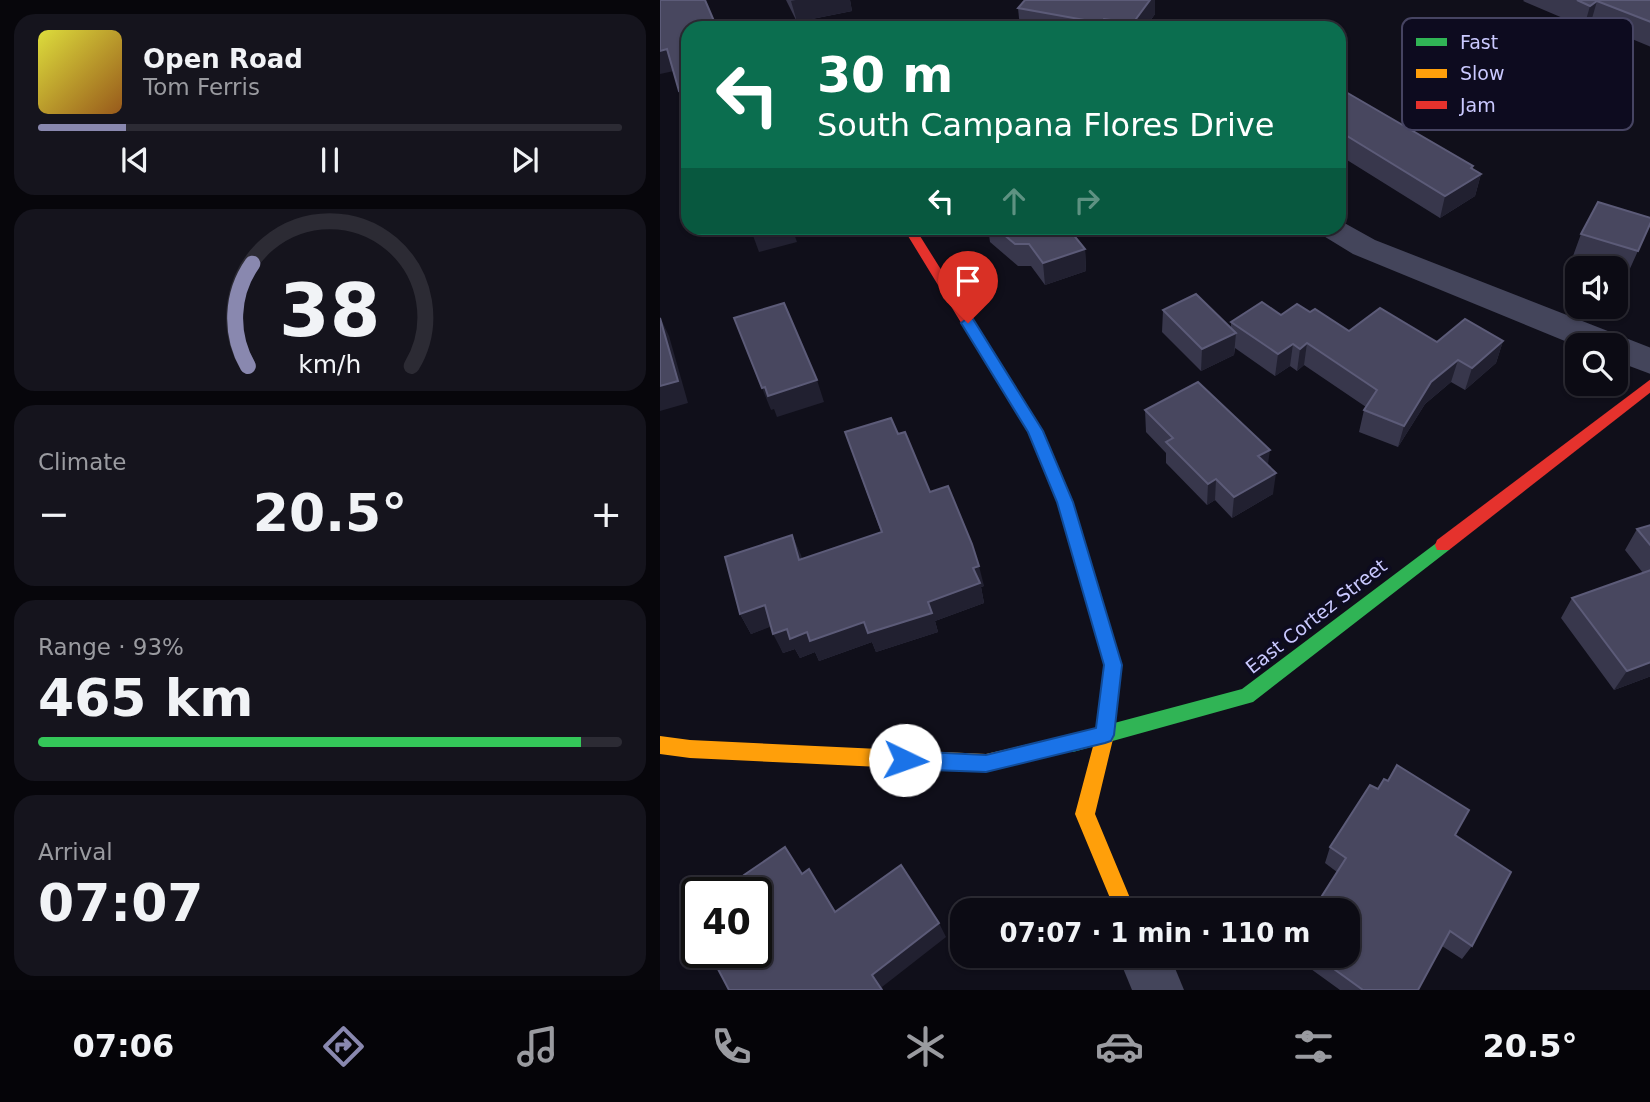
<!DOCTYPE html>
<html lang="en">
<head>
<meta charset="utf-8">
<style>
  :root { --surface:#0c0b14; --page:#15141d; --text:#f1f3f6; --muted:#9a9ba0; --line:#2c2b34; --accent:#8988af }
  body { margin:0; font-family:"DejaVu Sans",sans-serif; background:var(--page); color:var(--text); height:100vh; display:flex; flex-direction:column; font-size:26px; white-space:nowrap }
  * { box-sizing:border-box; margin:0 }
  p { font-size:23px; color:var(--muted) }
  .icon { flex:none; width:38px; height:38px; fill:none; stroke:currentColor; stroke-width:2; stroke-linecap:round; stroke-linejoin:round }
  .map { position:relative; flex:1; overflow:hidden }
  .details { display:flex; flex-direction:column; gap:14px; padding:14px; background:#07060b; width:660px }
  .details>* { flex:none }
  .top-card { position:absolute; left:21px; top:21px; width:665px; height:214px; border-radius:21px; box-shadow:0 2px 5px #0004,0 0 0 2px var(--line); background:#0b6e4f; color:#fff; overflow:hidden }
  .tools { position:absolute; left:905px; top:256px; display:grid; gap:14px }
  .tools a { display:grid; place-items:center; width:63px; height:63px; border-radius:14px; background:var(--surface); box-shadow:0 2px 5px #0004,0 0 0 2px var(--line); font-size:35px }
  .speed { position:absolute; left:21px; top:877px; display:flex; gap:14px; font-size:35px; font-weight:700; text-align:center }
  .speed>* { display:grid; place-content:center; width:91px; height:91px; border-radius:50%; background:var(--surface); box-shadow:0 2px 5px #0004,0 0 0 2px var(--line); line-height:1 }
  .speed .limit { border:4px solid #111; border-radius:10px; background:#fff; color:#111 }
  .pin { position:absolute; display:grid; place-items:center; width:60px; height:60px; color:#fff; margin:-72px -30px; border-radius:50% 50% 50% 0; rotate:-45deg; box-shadow:0 0 7px #0007 }
  .pin .icon { rotate:45deg }
  .me { position:absolute; width:77px; margin:-38px; rotate:93deg; stroke-linejoin:round; filter:drop-shadow(0 0 5px #0008) }
  .turn { display:flex; align-items:center; gap:24px; height:147px; padding:0 21px; font-size:32px }
  .turn .icon { width:91px; height:91px; stroke-width:2.5 }
  .turn b { display:block; font-size:49px; line-height:60px }
  .lanes { display:flex; align-items:center; height:66px; padding:0 21px; background:#0003; justify-content:center; gap:35px; direction:ltr }
  .lanes .off { opacity:.35 }
  .big { font-size:52px; font-weight:600; line-height:1.1 }
  .details .widget { flex:1; display:flex; flex-direction:column; justify-content:center; gap:10px; min-width:0; padding:0 24px; border-radius:21px; background:var(--page) }
  .details .dial { align-items:center; gap:0 }
  .dial svg { height:182px; overflow:visible; fill:none; stroke:var(--line); stroke-width:7; stroke-linecap:round; text-anchor:middle }
  .dial text { fill:var(--text); stroke:none }
  .song { display:flex; align-items:center; gap:21px }
  .cover { width:84px; height:84px; border-radius:10px; background:linear-gradient(135deg,hsl(60 70% 55%),hsl(30 70% 35%)) }
  .played { height:7px; border-radius:4px; background:linear-gradient(90deg,var(--accent) 15%,var(--line) 15%) }
  .keys { display:flex; justify-content:space-around; direction:ltr }
  .heat { display:flex; justify-content:space-between; align-items:center; font-size:38px; direction:ltr }
  .charge { height:10px; border-radius:5px; background:linear-gradient(90deg,#34c759 93%,var(--line) 0) }
  .trip { position:absolute; left:290px; top:898px; width:410px; height:70px; border-radius:21px; background:var(--surface); box-shadow:0 2px 5px #0004,0 0 0 2px var(--line); font-weight:600; line-height:70px; text-align:center }
  .tabs { display:flex; height:112px; justify-content:space-around; align-items:center; background:#050408; color:var(--muted) }
  .tabs .icon { width:49px; height:49px }
  .tabs .current { color:var(--accent) }
  .tabs b { font-size:32px; color:var(--text) }
  main { display:flex; flex:1; min-height:0 }
  .map>svg:first-child { display:block }
  .lines { fill:none; stroke-linecap:round; stroke-linejoin:round }
  .street { fill:#44455b; fill-rule:evenodd }
  .fast { fill:#30b455; fill-rule:evenodd }
  .slow { fill:#ff9f0a; fill-rule:evenodd }
  .jam { fill:#e5322d; fill-rule:evenodd }
  .wall { fill:#38374c }
  .shaded-wall { fill:#212030 }
  .building { fill:#48475f; stroke:#5c5b78; stroke-width:2 }
  .route { fill:#1a73e8; stroke:#114b97; stroke-width:2 }
  .labels { text-anchor:middle; stroke-width:7; stroke-linejoin:round; paint-order:stroke }
  .street-label { font-size:19px; fill:#cac9ff; stroke:#0d0b1f }
  .key { fill:#0d0b1f; stroke:#464462; stroke-width:2 }
  .key-label { font-size:19px; fill:#cac9ff }
</style>
</head>
<body>
<main>
<section class="details">
<div class="widget">
<div class="song"><i class="cover"></i><div><b>Open Road</b><p>Tom Ferris</p></div></div>
<div class="played"></div>
<div class="keys"><svg class="icon" aria-label="previous" viewBox="0 0 24 24"><path d="M18 5L8 12l10 7zM5 5v14"/></svg><svg class="icon" aria-label="pause" viewBox="0 0 24 24"><path d="M8 5v14M16 5v14"/></svg><svg class="icon" aria-label="next" viewBox="0 0 24 24"><path d="M6 5l10 7-10 7zM19 5v14"/></svg></div>
</div>
<div class="widget dial"><svg viewBox="0 0 100 80">
<path d="M14 69A42 42 0 1 1 86 69"/>
<path d="M14 69A42 42 0 0 1 16 24" stroke="#8988af"/>
<text x="50" y="56" font-size="32" font-weight="700">38</text>
<text x="50" y="72" font-size="11">km/h</text>
</svg></div>
<div class="widget"><p>Climate</p>
<div class="heat"><a>−</a><b class="big">20.5°</b><a>+</a></div>
</div>
<div class="widget"><p>Range · 93%</p><b class="big">465 km</b><div class="charge"></div></div>
<div class="widget"><p>Arrival</p><b class="big">07:07</b></div>
</section>
<div class="map">
<svg width="991" height="990" viewBox="0 0 991 990">
  <rect width="100%" height="100%" fill="#100f1a"/>
  <g class="lines">
    <!-- street -->
    <g class="street">
      <path d="M679 220 715 240 991 348V374L956 361V345L917 346 693 254 662 235 658 228H679Z"/>
      <path d="M458 956H510L524 990H472Z"/>
    </g>
    <!-- fast -->
    <path class="fast" d="M783 538 789 540 791 545 789 550 593 702 413 752 406 749 404 743 406 737 413 734 582 689Z"/>
    <!-- slow -->
    <g class="slow">
      <path d="M426 567 432 569 434 574 462 665 454 735 435 814 475 910H455L415 814 436 735 444 665 418 574 420 569Z"/>
      <path d="M413 734 420 737 422 743 420 749 326 772 30 758 0 754V736L30 740 326 754Z"/>
    </g>
    <!-- jam -->
    <g class="jam">
      <path d="M246 228H258L260 236 382 431 413 502 434 574 432 579 426 581 420 579 418 574 397 502 368 432 248 236Z"/>
      <path d="M991 379V392L789 550H777L775 545 777 540Z"/>
    </g>
  </g>
  <!-- wall -->
  <g class="wall">
    <path d="M126 0H190L192 11 137 22Z"/>
    <path d="M495 0V14L485 28H360L358 8Z"/>
    <path d="M864 0H991V47L931 22 924 27 863 1Z"/>
    <path d="M679 88 813 166V169L821 174 815 196 780 218 679 155Z"/>
    <path d="M991 222 968 273 956 269V268H952L913 256 921 234Z"/>
    <path d="M328 228H414L415 237 425 249 426 271 385 285 371 266H358L330 242Z"/>
    <path d="M503 310 571 328V322L650 312 689 331 777 342 843 341 836 363 805 390 791 382 765 404 738 447 699 432 704 410 706 407 644 365 637 371 630 366 615 376 575 348 574 355 541 371 502 332Z"/>
    <path d="M485 410 608 465 613 494 572 518 555 500 547 505 506 463V453L486 432Z"/>
    <path d="M185 432 238 434 324 586 321 587 324 603 275 621 278 632 216 652 212 642 159 661 155 652 140 658 135 649 123 653 111 626 91 634 80 614 132 535 142 559 221 532Z"/>
    <path d="M991 525V676L954 690 901 618 912 598 983 573 965 550 977 529Z"/>
    <path d="M795 835 812 946 802 959 782 946 758 990H680L633 956H688L677 872 665 863 670 847Z"/>
  </g>
  <!-- shaded-wall -->
  <g class="shaded-wall">
    <path d="M136 0H190L192 11 137 22 131 1Z"/>
    <path d="M490 0H495V14L485 28H473V23Z"/>
    <path d="M937 1 931 22 924 27 930 6Z"/>
    <path d="M444 19V28H441V23Z"/>
    <path d="M7 49 14 71 0 74V51Z"/>
    <path d="M27 89 28 92V112H27L19 91Z"/>
    <path d="M813 166 810 181 821 174 815 196 780 218 785 196 811 168Z"/>
    <path d="M102 228H132L137 242 99 252 91 230Z"/>
    <path d="M401 228H414L415 237Z"/>
    <path d="M425 249 426 271 385 285 383 263Z"/>
    <path d="M0 317 9 336 28 403 0 411Z"/>
    <path d="M576 333 574 355 541 371 542 349Z"/>
    <path d="M843 341 836 363 805 390 812 368Z"/>
    <path d="M647 343 644 365 637 371 640 349Z"/>
    <path d="M633 344 630 366 615 376 618 354Z"/>
    <path d="M798 360 791 382 765 404 738 447 744 426 771 382Z"/>
    <path d="M157 380 164 402 117 417 114 409 111 410 102 388Z"/>
    <path d="M610 450 607 471 598 456Z"/>
    <path d="M616 473 613 494 572 518 574 497Z"/>
    <path d="M556 479 555 500 547 505 548 484Z"/>
    <path d="M132 535 141 555 148 580 139 560Z"/>
    <path d="M319 566 324 586 321 587 324 603 275 621 278 632 216 652 212 642 159 661 155 652 140 658 135 649 123 653 113 634 127 629 147 632 204 622 268 602 313 568Z"/>
    <path d="M105 605 115 625 91 634 80 614Z"/>
    <path d="M991 662V676L954 690 967 671Z"/>
    <path d="M149 869 159 885 185 926 175 912Z"/>
    <path d="M279 923 286 937 222 987 223 990H222L212 975Z"/>
  </g>
  <!-- building -->
  <g class="building">
    <path d="M0 0H45L57 28H28V93L27 89 19 91 7 49 0 51Z"/>
    <path d="M365 0H490L473 23 444 19 441 23 358 8Z"/>
    <path d="M917 0H991V22L937 1 930 6Z"/>
    <path d="M576 21 587 28H560Z"/>
    <path d="M679 88 813 166 811 168 821 174 785 196 679 131Z"/>
    <path d="M938 202 991 218V222L978 251 921 234Z"/>
    <path d="M336 228H408L425 249 383 263 369 244H355Z"/>
    <path d="M536 294 576 333 542 349 503 310Z"/>
    <path d="M602 302 621 315 637 304 650 312 655 309 689 331 720 308 777 342 805 319 843 341 812 368 798 360 771 382 744 426 704 410 717 390 647 343 640 349 633 344 618 354 571 322Z"/>
    <path d="M124 303 157 380 108 396 105 387 102 388 74 318Z"/>
    <path d="M0 318 18 381 0 386Z"/>
    <path d="M538 382 610 450 598 456 616 473 574 497 556 479 548 484 506 442 513 438 485 410Z"/>
    <path d="M231 418 238 434 245 432 270 492 288 486 312 544 319 566 313 568 320 583 268 602 272 613 208 633 204 622 150 641 147 632 130 639 127 629 113 634 105 605 80 614 65 557 132 535 139 560 222 532 185 432Z"/>
    <path d="M991 525V546L977 529Z"/>
    <path d="M991 570V662L967 671 912 598Z"/>
    <path d="M737 765 809 810 795 835 851 872 812 946 790 931 758 990H703L656 956H688V910H653L686 858 670 847 710 785 718 789 724 779 728 781Z"/>
    <path d="M125 847 142 874 149 869 175 912 241 865 279 923 212 975 222 990H69L49 952H96V909L101 905 96 897V892H94L84 875Z"/>
  </g>
  <!-- route -->
  <path class="route" d="M308 318 313 319 383 431 413 502 462 665 454 735 451 741 445 743 326 772 245 769 238 766 236 760 238 753 245 751 326 755 436 728 444 665 397 502 368 432 301 323Z"/>
  <g class="labels">
    <!-- street labels -->
    <g class="street-label">
      <text transform="translate(656 616) rotate(-38)" y="7">East Cortez Street</text>
    </g>
  </g>
  <!-- legend -->
  <rect x="742" y="18" width="231" height="112" rx="10" class="key"/>
  <rect x="756" y="38" width="31" height="8" fill="#30b455"/>
  <rect x="756" y="69" width="31" height="9" fill="#ff9f0a"/>
  <rect x="756" y="101" width="31" height="8" fill="#e5322d"/>
  <g class="key-label">
    <text x="800" y="49">Fast</text>
    <text x="800" y="80">Slow</text>
    <text x="800" y="112">Jam</text>
  </g>
</svg>
<div class="tools">
<a><svg class="icon" aria-label="sound" viewBox="0 0 24 24"><path d="M4 9h4l5-4v14l-5-4H4zM17 9q2 3 0 6"/></svg></a>
<a><svg class="icon" aria-label="search" viewBox="0 0 24 24"><circle cx="10" cy="10" r="6"/><path d="M15 15l6 6"/></svg></a>
</div>
<div class="speed"><div class="limit">40</div></div>
<div class="pin" style="left:308px;top:323px;background:#d93025"><svg class="icon" aria-label="arrive" viewBox="0 0 24 24"><path d="M6 21V4h12l-3 4 3 4H6"/></svg></div>
<svg class="me" style="left:245px;top:760px" viewBox="-20 -20 40 40"><circle r="19" fill="#fff"/><path d="M0-13L10 11 0 6-10 11z" fill="#1a73e8"/></svg>
<div class="trip">07:07 · 1 min · 110 m</div>
<div class="top-card">
<div class="turn"><svg class="icon" aria-label="left" viewBox="0 0 24 24"><path d="M17 20v-9H6M10 6l-5 5 5 5"/></svg><div><b>30 m</b>South Campana Flores Drive</div></div>
<div class="lanes"><svg class="icon" aria-label="left" viewBox="0 0 24 24"><path d="M17 20v-9H6M10 6l-5 5 5 5"/></svg><svg class="icon off" aria-label="ahead" viewBox="0 0 24 24"><path d="M12 20V5M6 11l6-6 6 6"/></svg><svg class="icon off" aria-label="right" viewBox="0 0 24 24"><path d="M7 20v-9h11M14 6l5 5-5 5"/></svg></div>
</div>
</div>
</main>
<nav class="tabs">
<b>07:06</b>
<svg class="icon current" aria-label="directions" viewBox="0 0 24 24"><path d="M12 3l9 9-9 9-9-9zM9 14v-3h6M13 9l2 2-2 2"/></svg>
<svg class="icon" aria-label="music" viewBox="0 0 24 24"><path d="M9 18V5l10-2v13"/><circle cx="6" cy="18" r="3"/><circle cx="16" cy="16" r="3"/></svg>
<svg class="icon" aria-label="phone" viewBox="0 0 24 24"><path d="M5 4h4l2 5-3 2q2 4 5 5l2-3 5 2v4C11 20 4 13 5 4z"/></svg>
<svg class="icon" aria-label="climate" viewBox="0 0 24 24"><path d="M12 3v18M4 7l16 10M4 17L20 7"/></svg>
<svg class="icon" aria-label="car" viewBox="0 0 24 24"><path d="M5 17H2v-5l4-1 3-4h7l3 4 3 1v5h-3M9 17h6M6 11h13"/><circle cx="7" cy="17" r="2"/><circle cx="17" cy="17" r="2"/></svg>
<svg class="icon" aria-label="filters" viewBox="0 0 24 24"><path d="M4 7h16M4 17h16"/><circle cx="9" cy="7" r="2"/><circle cx="15" cy="17" r="2"/></svg>
<b>20.5°</b>
</nav>
</body>
</html>
